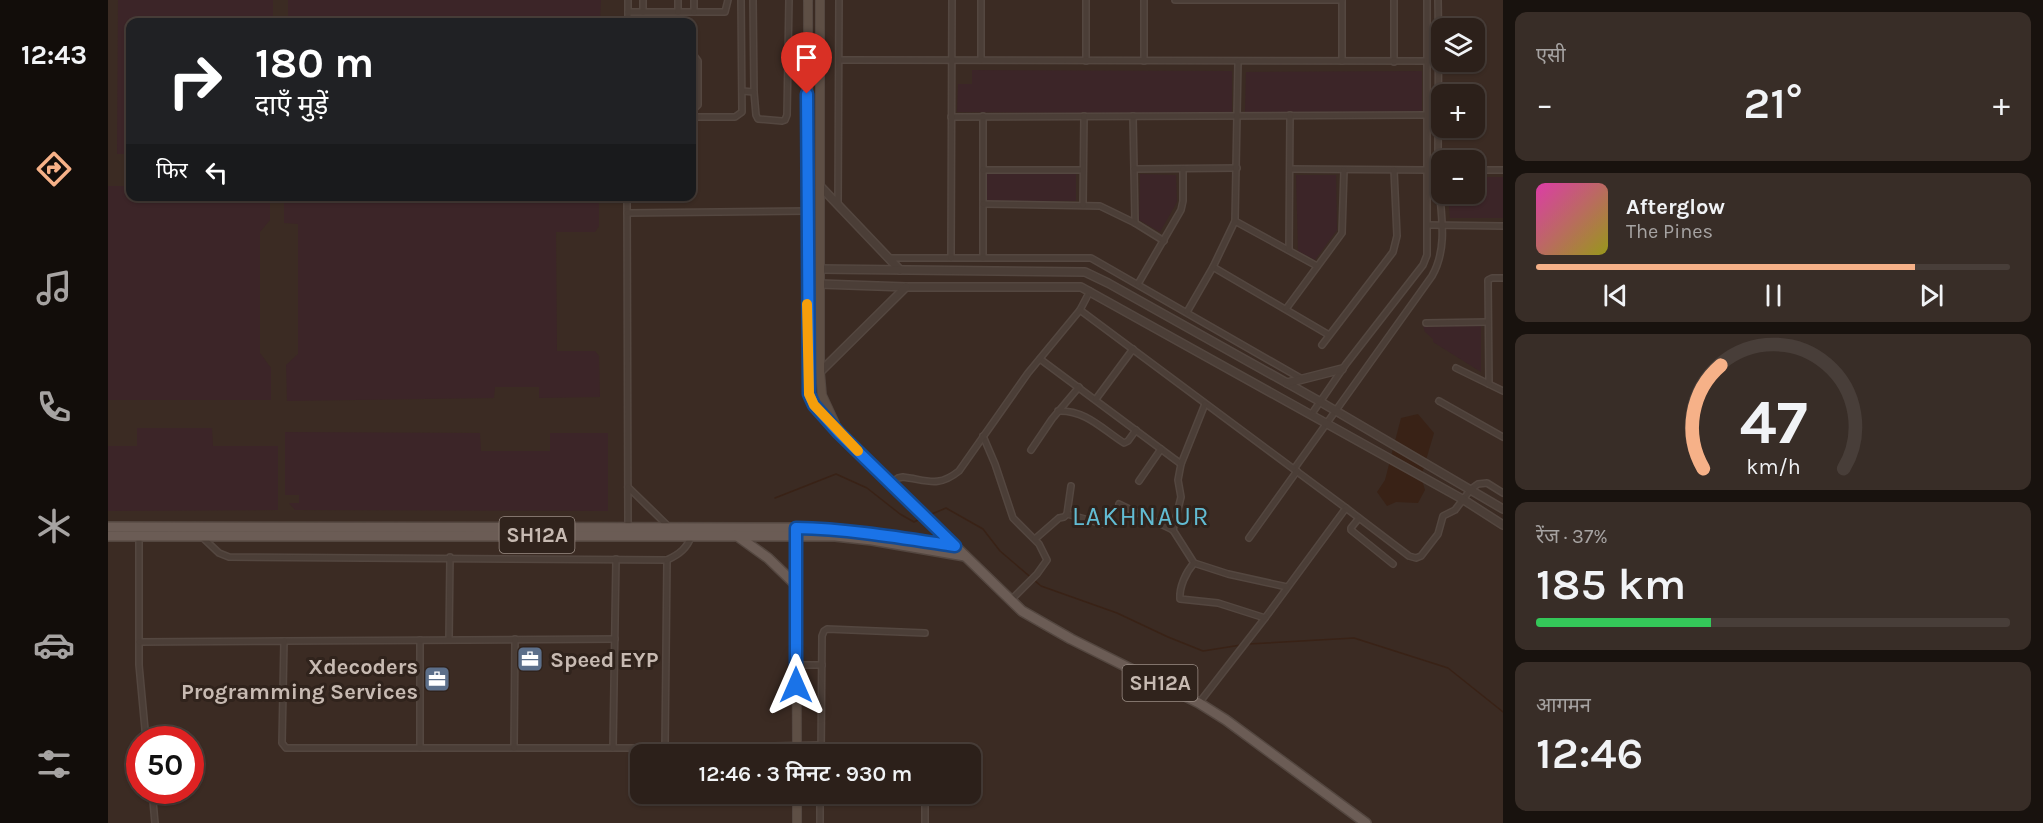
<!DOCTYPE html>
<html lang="hi">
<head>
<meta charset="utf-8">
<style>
  :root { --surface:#2c201a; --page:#382d27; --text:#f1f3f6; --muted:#a6a3a2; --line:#483e39; --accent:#f6b188 }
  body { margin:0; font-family:Karla,"Noto Sans Devanagari",sans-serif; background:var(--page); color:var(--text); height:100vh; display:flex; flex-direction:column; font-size:22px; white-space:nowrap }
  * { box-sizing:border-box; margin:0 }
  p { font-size:20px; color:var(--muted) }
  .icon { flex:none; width:33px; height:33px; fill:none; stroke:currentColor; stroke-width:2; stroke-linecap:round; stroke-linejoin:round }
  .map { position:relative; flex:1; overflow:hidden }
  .side { display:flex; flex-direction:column; gap:12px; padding:12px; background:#18120e; width:540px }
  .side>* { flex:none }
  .banner { position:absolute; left:18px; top:18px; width:570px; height:183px; border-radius:12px; box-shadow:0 2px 4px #0004,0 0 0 2px var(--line); background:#202124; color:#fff; overflow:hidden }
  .buttons { position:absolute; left:1323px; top:18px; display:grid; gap:12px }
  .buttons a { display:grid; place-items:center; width:54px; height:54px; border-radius:12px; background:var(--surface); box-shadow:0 2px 4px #0004,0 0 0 2px var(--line); font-size:30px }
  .speed { position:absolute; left:18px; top:726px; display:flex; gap:12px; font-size:30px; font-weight:700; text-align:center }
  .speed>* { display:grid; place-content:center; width:78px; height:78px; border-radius:50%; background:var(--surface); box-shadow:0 2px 4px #0004,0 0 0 2px var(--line); line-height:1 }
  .speed .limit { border:9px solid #d22; background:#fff; color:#111 }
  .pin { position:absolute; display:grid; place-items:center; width:51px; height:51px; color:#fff; margin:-62px -26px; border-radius:50% 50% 50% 0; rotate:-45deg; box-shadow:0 0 6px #0007 }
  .pin .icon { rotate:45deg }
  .me { position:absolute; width:66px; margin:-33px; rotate:0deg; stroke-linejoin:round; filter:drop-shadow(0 0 4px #0008) }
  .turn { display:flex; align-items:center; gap:21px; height:126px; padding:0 30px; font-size:27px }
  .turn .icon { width:78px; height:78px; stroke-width:2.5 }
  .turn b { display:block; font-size:42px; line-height:51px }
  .then { display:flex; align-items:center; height:57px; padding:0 30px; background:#0003; gap:12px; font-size:22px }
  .big { font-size:45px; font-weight:600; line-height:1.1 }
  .side .widget { flex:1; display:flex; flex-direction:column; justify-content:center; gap:9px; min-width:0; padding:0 21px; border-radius:12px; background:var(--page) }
  .side .dial { align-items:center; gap:0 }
  .dial svg { height:156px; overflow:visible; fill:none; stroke:var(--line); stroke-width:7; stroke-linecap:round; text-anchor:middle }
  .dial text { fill:var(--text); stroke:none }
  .song { display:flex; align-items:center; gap:18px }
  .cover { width:72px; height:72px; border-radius:9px; background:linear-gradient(135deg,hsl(320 70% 55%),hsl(60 70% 35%)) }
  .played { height:6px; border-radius:3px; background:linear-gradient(90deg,var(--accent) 80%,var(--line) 80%) }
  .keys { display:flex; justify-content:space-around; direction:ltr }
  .heat { display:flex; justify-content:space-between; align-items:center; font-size:33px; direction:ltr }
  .charge { height:9px; border-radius:4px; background:linear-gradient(90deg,#34c759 37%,var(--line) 0) }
  .trip { position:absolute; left:522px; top:744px; width:351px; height:60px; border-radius:12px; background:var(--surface); box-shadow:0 2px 4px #0004,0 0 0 2px var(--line); font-weight:600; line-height:60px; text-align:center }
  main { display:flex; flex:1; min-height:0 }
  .menu { display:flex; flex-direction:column; width:108px; justify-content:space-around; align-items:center; background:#120d0a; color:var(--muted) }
  .menu .icon { width:42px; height:42px }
  .menu .selected { color:var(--accent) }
  .menu b { font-size:27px; color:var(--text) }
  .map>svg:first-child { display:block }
  .green { fill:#3c2528 }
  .water { fill:#392216 }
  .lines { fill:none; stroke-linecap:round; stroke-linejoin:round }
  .stream { stroke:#392216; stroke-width:1.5 }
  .minor-casing { stroke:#544740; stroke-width:8 }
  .tertiary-casing { stroke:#544740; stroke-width:10 }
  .secondary-casing { stroke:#544740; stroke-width:10 }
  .primary-casing { stroke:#544740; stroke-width:12 }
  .minor { stroke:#4b3e37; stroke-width:5 }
  .tertiary { stroke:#4b3e37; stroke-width:7 }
  .secondary { stroke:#5e4f45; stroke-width:8 }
  .primary { stroke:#6b5c55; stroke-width:9 }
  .route-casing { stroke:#114b97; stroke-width:15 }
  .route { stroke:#1a73e8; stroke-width:10 }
  .slow { stroke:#f59e0b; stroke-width:10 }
  .labels { text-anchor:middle; stroke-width:6; stroke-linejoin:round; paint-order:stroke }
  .shield { fill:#30231c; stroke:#9a8d85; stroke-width:1.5 }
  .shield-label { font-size:21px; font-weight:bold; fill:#c7bab2 }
  .poi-label { font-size:22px; font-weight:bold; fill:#c7bab2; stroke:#30231c; text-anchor:start }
  .quarter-label { font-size:26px; letter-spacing:1.5px; fill:#62bcd3; stroke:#30231c }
</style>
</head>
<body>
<main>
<nav class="menu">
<b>12:43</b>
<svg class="icon selected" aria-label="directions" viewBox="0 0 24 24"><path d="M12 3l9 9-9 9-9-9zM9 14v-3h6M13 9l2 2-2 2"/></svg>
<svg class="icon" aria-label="music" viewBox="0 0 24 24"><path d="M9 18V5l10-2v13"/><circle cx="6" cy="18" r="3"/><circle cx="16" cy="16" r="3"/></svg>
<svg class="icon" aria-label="phone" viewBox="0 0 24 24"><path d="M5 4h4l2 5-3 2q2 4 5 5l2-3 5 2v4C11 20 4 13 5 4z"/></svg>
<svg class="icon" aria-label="climate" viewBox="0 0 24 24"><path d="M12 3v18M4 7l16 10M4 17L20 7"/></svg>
<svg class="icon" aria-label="car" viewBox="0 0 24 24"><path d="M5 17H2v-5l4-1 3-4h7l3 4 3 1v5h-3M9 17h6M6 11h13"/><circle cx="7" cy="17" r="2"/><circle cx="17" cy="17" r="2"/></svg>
<svg class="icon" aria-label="filters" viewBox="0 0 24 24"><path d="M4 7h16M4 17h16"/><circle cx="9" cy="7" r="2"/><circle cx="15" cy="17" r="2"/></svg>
</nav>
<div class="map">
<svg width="1395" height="823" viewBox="0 0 1395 823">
  <rect width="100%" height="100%" fill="#3b2b23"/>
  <!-- green -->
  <g class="green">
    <path d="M10 0H165V22H22V154H9Z"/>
    <path d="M180 0H493L492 22H180Z"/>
    <path d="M864 70 1124 71V114L849 112 850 84H864Z"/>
    <path d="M1314 71V112H1137L1138 72Z"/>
    <rect x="879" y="173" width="89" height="28"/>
    <path d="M1032 174 1068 175 1069 202 1052 232 1031 220Z"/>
    <path d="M1188 175H1228L1229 230 1207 260 1190 251Z"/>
    <path d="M1367 177H1395V218H1342L1340 194H1366Z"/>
    <path d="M0 186H22V196L162 197V220L152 232V353L163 368V400H0Z"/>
    <path d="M176 197H491V226L487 232H448L449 351H487L491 356 492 397 431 398V387H387L386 398 179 401 178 365 190 354V224L176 223Z"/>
    <path d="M1315 325 1373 326V372L1325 342V339L1317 332Z"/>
    <path d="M29 428H104L105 446H170V510L0 511V446H29Z"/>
    <path d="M177 432 372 433 373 451H442V433H500V511L187 510 181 503H191V495H177Z"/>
  </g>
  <!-- water -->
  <path class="water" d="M1310 414 1326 433 1313 477 1317 490 1310 503 1288 502 1279 506 1269 492 1277 480 1293 418Z"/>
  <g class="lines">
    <!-- stream -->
    <g class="stream">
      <path d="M667 498 728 474 759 488 792 514 806 522 814 518"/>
      <path d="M819 516 838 508 875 529 892 551 933 586 1009 613 1060 637 1095 651 1133 645"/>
      <path d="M1140 644 1246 638 1340 668 1395 712"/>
    </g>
    <defs>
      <g id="minor">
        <path d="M535 0V12"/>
        <path d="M645 0 646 92"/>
        <path d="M873 0V60"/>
        <path d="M978 0V61"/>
        <path d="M1036 0V61"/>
        <path d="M1067 0H1234"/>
        <path d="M1234 0V61"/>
        <path d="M1286 0V62"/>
        <path d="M520 12H617L620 0"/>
        <path d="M570 12V0"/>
        <path d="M586 12V0"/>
        <path d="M520 22V0"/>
        <path d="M584 57H587L590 61V105L587 108H584"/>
        <path d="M731 60 1331 61"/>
        <path d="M634 91 646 92 648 115 650 119 674 121 677 120 679 115 681 0"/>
        <path d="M875 116V258"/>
        <path d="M1025 116 1027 223"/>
        <path d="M584 117H627L634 112 633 0"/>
        <path d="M843 117 1318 115"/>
        <path d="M1026 169 1129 168"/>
        <path d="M1182 169 1319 170"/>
        <path d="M875 170H975"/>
        <path d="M1366 170H1395"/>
        <path d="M519 196 520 527"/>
        <path d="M875 204 992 206 1027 223 1056 241"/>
        <path d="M730 205 731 0"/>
        <path d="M975 205 976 116"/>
        <path d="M519 213 699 211"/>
        <path d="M1127 221 1209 266"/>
        <path d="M1320 225 1395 226"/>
        <path d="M1181 250 1182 115"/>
        <path d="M781 258H983L1194 379"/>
        <path d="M843 258 844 0"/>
        <path d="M1105 267 1221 335"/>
        <path d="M1030 284 1073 210 1075 201V169"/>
        <path d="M1178 309 1234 233 1236 170"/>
        <path d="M972 310 982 291"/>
        <path d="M1079 312 1105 267 1127 221 1130 62"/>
        <path d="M1318 323 1380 322"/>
        <path d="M1214 345 1285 252 1289 236 1286 170"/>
        <path d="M932 359 1073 464"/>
        <path d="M1348 368 1395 391"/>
        <path d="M1381 384 1380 280 1384 278H1395"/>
        <path d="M988 399 1025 349"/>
        <path d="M1331 401 1395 437"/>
        <path d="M950 411C978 410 994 429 1016 443L1020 441 1028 430"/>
        <path d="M1203 415 1238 364 1315 265 1319 255V0"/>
        <path d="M875 436 887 464 905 518 931 544 939 560 929 574 902 601"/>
        <path d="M923 450 944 419 971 387"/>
        <path d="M1186 469 1324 276C1343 243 1330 203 1330 167 1330 111 1331 56 1330 0"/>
        <path d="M1031 481 1053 449"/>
        <path d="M784 482 790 478 795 477C819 480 830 488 851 471L920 373 972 310 1238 508 1157 618 1091 703"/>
        <path d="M520 487 561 527"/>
        <path d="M1011 504 1065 530 1086 563 1120 574 1179 587"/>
        <path d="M1238 508 1301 556 1308 558 1313 556 1330 534 1335 516 1347 510 1363 489 1370 484 1379 483 1395 493"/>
        <path d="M959 514 995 524"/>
        <path d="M1251 518 1243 528V530L1285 564"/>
        <path d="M1065 530 1073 497 1070 480 1073 464 1097 404"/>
        <path d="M31 535V665L38 740"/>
        <path d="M94 537 111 553 121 557 559 560 557 748"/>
        <path d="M1141 538 1189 471"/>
        <path d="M927 539 951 518 956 517 959 514 963 486"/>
        <path d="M559 560C572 554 579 548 584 535"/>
        <path d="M1086 563C1078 572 1071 587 1072 599L1110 603 1157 618"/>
        <path d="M341 639 342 557"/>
        <path d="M312 640V748"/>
        <path d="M176 641 507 639"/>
        <path d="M31 642 176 641 174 743 178 748H557L713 745"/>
        <path d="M688 665H714"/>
        <path d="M406 748 407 639"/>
        <path d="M505 748 508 559"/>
        <path d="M713 754 714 636 716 631 719 629 817 633"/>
        <path d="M44 790 47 823"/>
        <path d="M817 794V823"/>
        <path d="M712 823V794"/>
      </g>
      <g id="tertiary">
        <path d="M712 186 792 270"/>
        <path d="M712 269 977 272 1000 283 1211 401 1395 509"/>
        <path d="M712 284 798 287H973L1356 500 1395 525"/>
        <path d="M712 372 798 287"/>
        <path d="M1179 383 1234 369"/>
      </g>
      <g id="secondary">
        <path d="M700 0 701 394 706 405 731 433 847 546"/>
        <path d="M712 0V372L714 395 727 423"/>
        <path d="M688 532 689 754"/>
        <path d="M689 794V823"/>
      </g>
      <g id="primary">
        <path d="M0 527 688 528 729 529 847 546 914 611 963 639 1091 703 1118 720 1258 823"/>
        <path d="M628 535 660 558 688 585"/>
        <path d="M0 536H727L764 540 857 556"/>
      </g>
    </defs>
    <!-- minor casing -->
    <use href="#minor" class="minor-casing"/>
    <!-- tertiary casing -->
    <use href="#tertiary" class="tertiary-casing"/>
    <!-- secondary casing -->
    <use href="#secondary" class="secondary-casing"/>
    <!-- primary casing -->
    <use href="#primary" class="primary-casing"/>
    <!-- minor -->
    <use href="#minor" class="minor"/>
    <!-- tertiary -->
    <use href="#tertiary" class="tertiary"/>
    <!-- secondary -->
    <use href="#secondary" class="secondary"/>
    <!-- primary -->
    <use href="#primary" class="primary"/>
  </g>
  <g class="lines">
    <defs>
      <path id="route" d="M688 685V528C742 529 794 538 847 546L731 433 706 405 701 394 699 94"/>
    </defs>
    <!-- route casing -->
    <use href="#route" class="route-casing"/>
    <!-- route -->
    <use href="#route" class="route"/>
    <!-- slow -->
    <path class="slow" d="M699 304 701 394 706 405 750 451"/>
  </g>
  <!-- icons -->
  <defs>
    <symbol id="office-square" viewBox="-11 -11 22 22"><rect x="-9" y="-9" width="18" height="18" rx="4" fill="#5c6f8a" stroke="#30231c"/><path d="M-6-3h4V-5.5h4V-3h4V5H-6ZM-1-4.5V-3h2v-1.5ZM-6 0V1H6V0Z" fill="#fff"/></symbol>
  </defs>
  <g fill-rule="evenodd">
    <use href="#office-square" x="407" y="644" width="30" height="30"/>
    <use href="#office-square" x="314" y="664" width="30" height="30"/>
  </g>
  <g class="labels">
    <!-- shield labels -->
    <g class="shield">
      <rect x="391.5" y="517" width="75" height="36" rx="4.5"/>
      <rect x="1014.5" y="665" width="75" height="36" rx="4.5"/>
    </g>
    <g class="shield-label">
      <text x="429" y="542">SH12A</text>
      <text x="1052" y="690">SH12A</text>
    </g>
    <!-- poi labels -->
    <g class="poi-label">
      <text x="442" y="667">Speed EYP</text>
      <text x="310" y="674" text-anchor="end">Xdecoders<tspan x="310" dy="25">Programming Services</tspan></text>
    </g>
    <!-- quarter labels -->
    <g class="quarter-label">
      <text x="1033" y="525">LAKHNAUR</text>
    </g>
  </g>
</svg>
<div class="buttons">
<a><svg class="icon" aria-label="layers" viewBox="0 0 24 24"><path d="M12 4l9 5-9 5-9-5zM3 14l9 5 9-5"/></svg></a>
<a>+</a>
<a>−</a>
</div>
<div class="speed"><div class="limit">50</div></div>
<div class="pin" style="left:699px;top:94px;background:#d93025"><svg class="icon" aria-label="arrive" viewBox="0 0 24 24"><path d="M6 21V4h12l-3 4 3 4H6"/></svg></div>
<svg class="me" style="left:688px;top:685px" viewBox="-20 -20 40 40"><path d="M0-17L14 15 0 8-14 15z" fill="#1a73e8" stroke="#fff" stroke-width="4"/></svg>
<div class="trip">12:46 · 3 मिनट · 930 m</div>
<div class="banner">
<div class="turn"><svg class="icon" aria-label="right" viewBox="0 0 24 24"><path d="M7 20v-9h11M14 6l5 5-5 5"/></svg><div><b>180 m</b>दाएँ मुड़ें</div></div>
<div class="then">फिर<svg class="icon" aria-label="left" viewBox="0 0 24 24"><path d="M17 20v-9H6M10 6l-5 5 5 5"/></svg></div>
</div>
</div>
<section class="side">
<div class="widget"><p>एसी</p>
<div class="heat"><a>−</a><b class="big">21°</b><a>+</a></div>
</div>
<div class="widget">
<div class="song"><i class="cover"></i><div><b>Afterglow</b><p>The Pines</p></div></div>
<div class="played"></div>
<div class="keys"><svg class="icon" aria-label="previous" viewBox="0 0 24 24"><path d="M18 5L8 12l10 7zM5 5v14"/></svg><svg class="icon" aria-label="pause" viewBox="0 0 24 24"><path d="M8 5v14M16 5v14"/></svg><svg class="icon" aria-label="next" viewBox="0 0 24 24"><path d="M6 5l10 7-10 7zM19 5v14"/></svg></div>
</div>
<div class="widget dial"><svg viewBox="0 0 100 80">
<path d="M14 69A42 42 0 1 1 86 69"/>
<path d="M14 69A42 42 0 0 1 23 16" stroke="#f6b188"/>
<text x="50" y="56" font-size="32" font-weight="700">47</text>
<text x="50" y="72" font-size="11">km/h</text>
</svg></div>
<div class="widget"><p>रेंज · 37%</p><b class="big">185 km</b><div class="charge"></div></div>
<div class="widget"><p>आगमन</p><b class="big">12:46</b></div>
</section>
</main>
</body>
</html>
